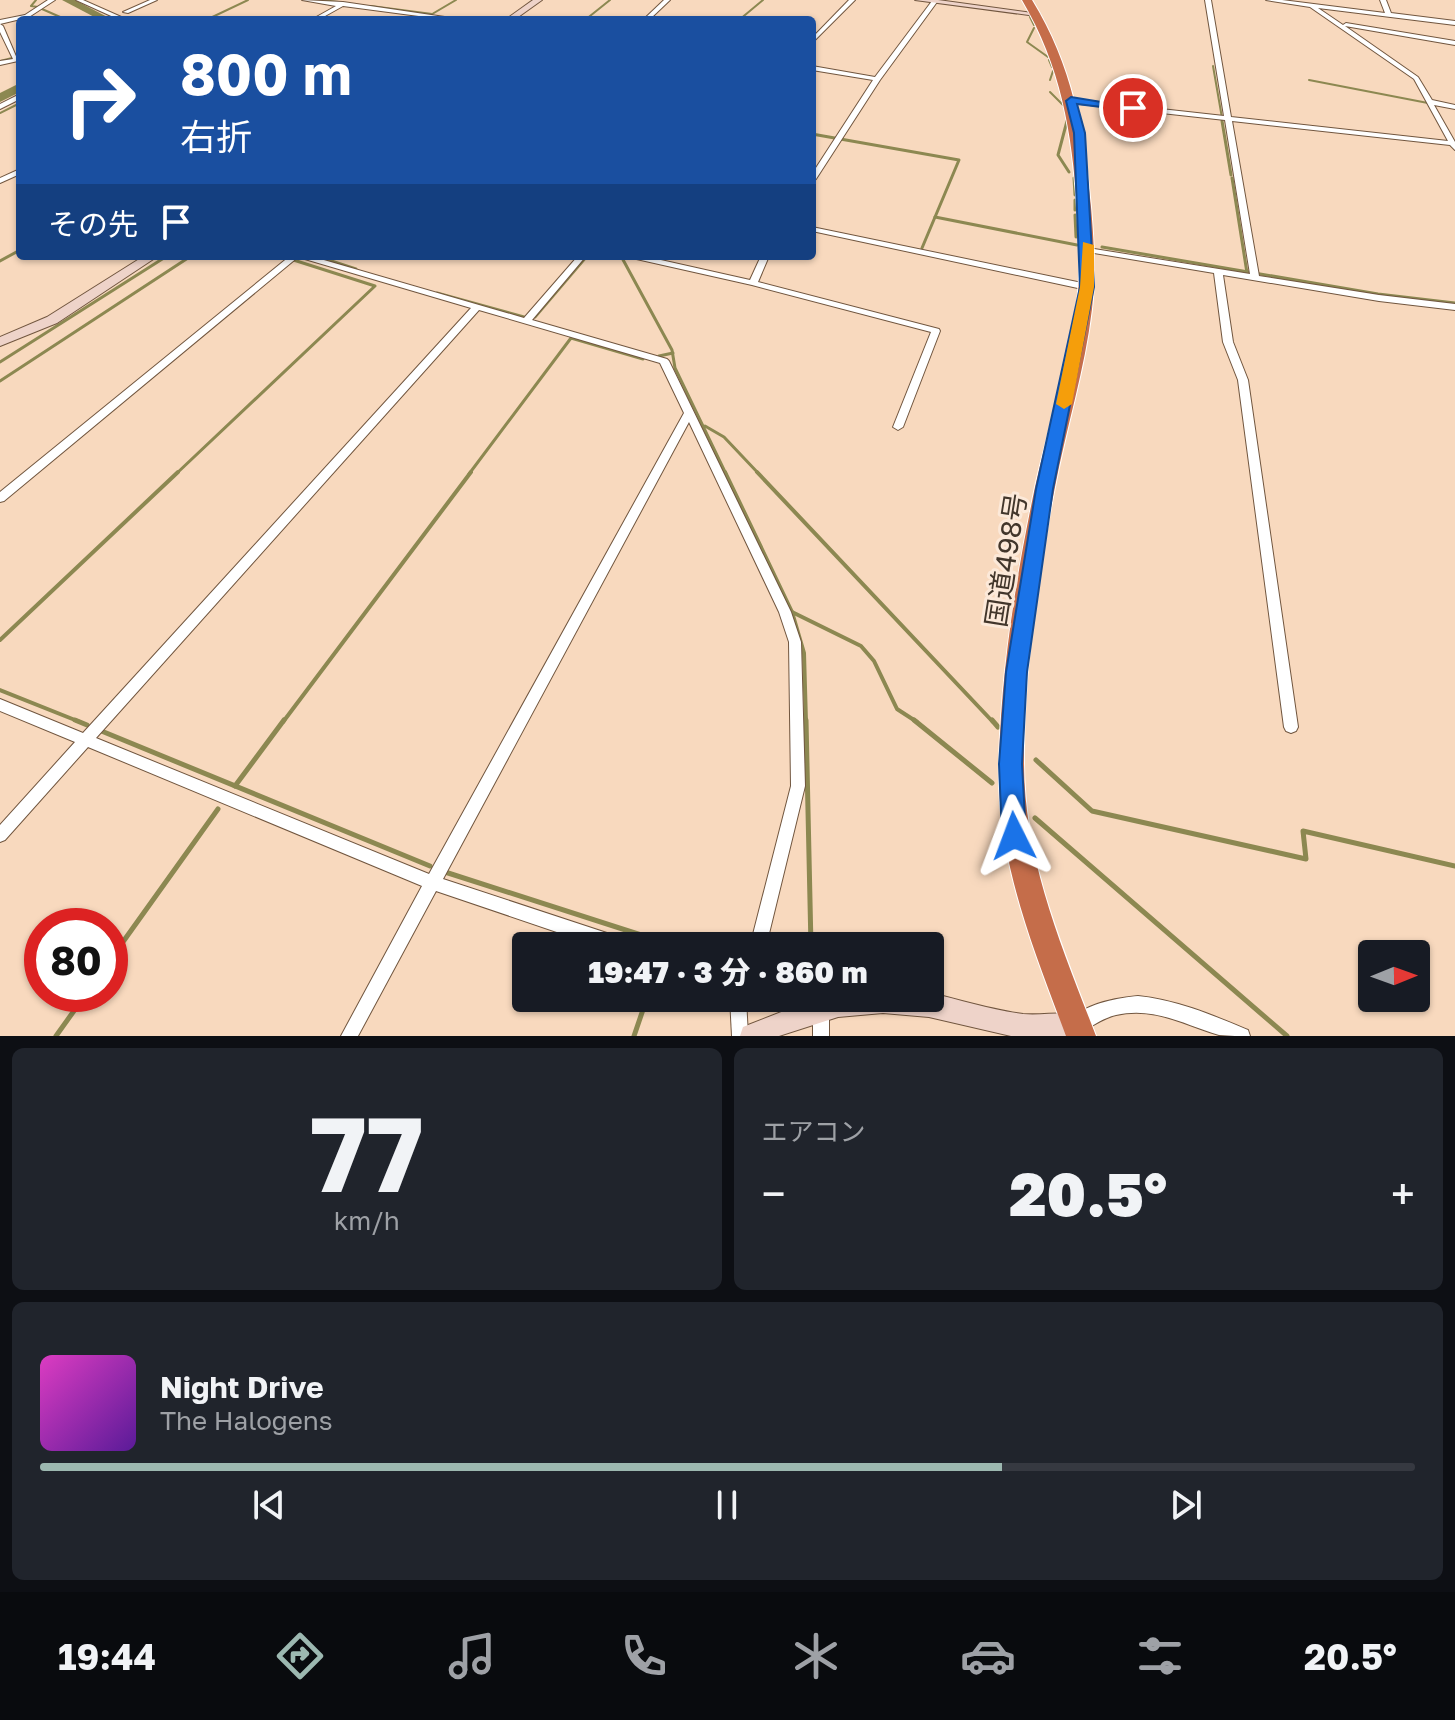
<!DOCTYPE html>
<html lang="ja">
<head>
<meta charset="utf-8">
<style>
  :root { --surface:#171b24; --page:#20242c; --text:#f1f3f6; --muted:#9ea1a6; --line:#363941; --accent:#9cb8b0 }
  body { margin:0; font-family:"Golos Text","Noto Sans JP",sans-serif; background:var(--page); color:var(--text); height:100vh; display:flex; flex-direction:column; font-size:30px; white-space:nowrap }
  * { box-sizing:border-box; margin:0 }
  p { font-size:26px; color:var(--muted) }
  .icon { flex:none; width:44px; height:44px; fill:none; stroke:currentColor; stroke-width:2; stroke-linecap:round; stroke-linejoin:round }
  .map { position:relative; height:1036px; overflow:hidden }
  .panel { display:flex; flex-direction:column; gap:12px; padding:12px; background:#0d0f14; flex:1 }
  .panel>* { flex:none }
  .banner { position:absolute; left:16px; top:16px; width:800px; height:244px; border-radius:8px; box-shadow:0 2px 6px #0004; background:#1a4fa0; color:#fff; overflow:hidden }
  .needle { width:52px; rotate:89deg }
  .buttons { position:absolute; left:1358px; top:940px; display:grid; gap:16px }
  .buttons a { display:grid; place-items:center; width:72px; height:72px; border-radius:8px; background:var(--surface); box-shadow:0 2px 6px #0004; font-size:40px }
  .speed { position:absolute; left:24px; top:908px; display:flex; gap:16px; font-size:40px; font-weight:700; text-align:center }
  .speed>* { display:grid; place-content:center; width:104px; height:104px; border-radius:50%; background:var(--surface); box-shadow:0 2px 6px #0004; line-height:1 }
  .speed .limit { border:12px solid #d22; background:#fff; color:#111 }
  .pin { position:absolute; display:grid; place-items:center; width:68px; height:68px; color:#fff; margin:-34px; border:4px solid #fff; border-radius:50%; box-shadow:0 2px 8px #0007 }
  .me { position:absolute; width:88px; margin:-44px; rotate:357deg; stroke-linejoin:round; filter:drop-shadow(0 0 6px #0008) }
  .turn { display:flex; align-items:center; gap:28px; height:168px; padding:0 32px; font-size:36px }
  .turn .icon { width:104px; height:104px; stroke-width:2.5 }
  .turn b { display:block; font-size:56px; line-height:68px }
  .then { display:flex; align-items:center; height:76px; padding:0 32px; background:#0003; gap:16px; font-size:30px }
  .big { font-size:60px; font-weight:800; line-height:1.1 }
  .panel .tile { flex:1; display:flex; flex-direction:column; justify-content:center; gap:12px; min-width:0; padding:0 28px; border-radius:12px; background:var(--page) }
  .panel .dial { align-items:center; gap:0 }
  .dial b { font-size:104px; line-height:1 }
  .song { display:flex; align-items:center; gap:24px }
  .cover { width:96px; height:96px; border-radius:12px; background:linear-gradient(135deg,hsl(310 70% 55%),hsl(270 70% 35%)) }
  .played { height:8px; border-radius:4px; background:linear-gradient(90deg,var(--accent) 70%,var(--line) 70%) }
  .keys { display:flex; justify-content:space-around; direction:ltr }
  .heat { display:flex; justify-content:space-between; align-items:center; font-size:44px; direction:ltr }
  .panel .tiles { flex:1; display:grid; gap:12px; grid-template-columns:1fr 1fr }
  .tile:last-child { grid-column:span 2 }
  .trip { position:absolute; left:512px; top:932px; width:432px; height:80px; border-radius:8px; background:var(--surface); box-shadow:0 2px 6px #0004; font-weight:800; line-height:80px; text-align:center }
  .tabs { display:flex; height:128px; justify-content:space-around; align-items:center; background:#090b0e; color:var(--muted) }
  .tabs .icon { width:56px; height:56px }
  .tabs .on { color:var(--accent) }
  .tabs b { font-size:36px; color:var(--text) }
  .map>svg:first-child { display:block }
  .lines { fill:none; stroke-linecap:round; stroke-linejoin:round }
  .stream-far3 { stroke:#8c8851; stroke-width:2 }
  .stream-far2 { stroke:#8c8851; stroke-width:3 }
  .stream-far1 { stroke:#8c8851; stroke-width:4 }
  .stream { stroke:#8c8851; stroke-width:5 }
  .river { fill:#8c8851; fill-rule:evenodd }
  .street-casing { stroke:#71563f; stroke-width:2 }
  .secondary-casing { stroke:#71563f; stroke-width:2 }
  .highway-casing { stroke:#fff; stroke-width:2 }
  .street { fill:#fff; fill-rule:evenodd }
  .secondary { fill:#eed3c9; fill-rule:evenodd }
  .highway { fill:#c56d4a; fill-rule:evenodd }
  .route { fill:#1a73e8; stroke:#114b97; stroke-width:2 }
  .slow { fill:#f59e0b }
  .labels { text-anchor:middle; stroke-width:6; stroke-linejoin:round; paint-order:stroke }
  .street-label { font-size:28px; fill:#42362b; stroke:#fce9d9 }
</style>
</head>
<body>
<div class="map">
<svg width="1455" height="1036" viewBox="0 0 1455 1036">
  <rect width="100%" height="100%" fill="#f8d9be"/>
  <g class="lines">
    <!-- stream-far3 -->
    <g class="stream-far3">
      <path d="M36 0 31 6 38 7"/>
      <path d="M321 0 339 2"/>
      <path d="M371 6 432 14"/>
      <path d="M42 9 67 20"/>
      <path d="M1030 17 1034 25"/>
      <path d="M206 20 248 0"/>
      <path d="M422 20 456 0"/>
      <path d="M585 20 610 0"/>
      <path d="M650 20 659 8"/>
      <path d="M739 20 763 0"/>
      <path d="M1034 28 1027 42 1048 57"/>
      <path d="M1049 60 1052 67"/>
      <path d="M0 61 12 58"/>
      <path d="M1213 66 1222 118"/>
      <path d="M1050 80 1053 71"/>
      <path d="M1309 80 1433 104"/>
      <path d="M1050 92 1063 105"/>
      <path d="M0 113 20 103"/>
      <path d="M1066 123 1067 120"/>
    </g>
    <!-- stream-far2 -->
    <g class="stream-far2">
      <path d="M1067 121 1058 155 1069 172"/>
      <path d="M1222 121 1231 175"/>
      <path d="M812 134 959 160 922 248"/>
      <path d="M1074 178 1075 195"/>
      <path d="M1232 178 1247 273"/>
      <path d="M1075 200V210"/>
      <path d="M1075 215 1076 237"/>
      <path d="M935 217 1077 245"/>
      <path d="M1102 247 1378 294 1455 303"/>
      <path d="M316 256 356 269"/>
      <path d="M621 256 672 350 675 368 726 474"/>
      <path d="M0 261 20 250"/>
      <path d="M437 293 524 317"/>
      <path d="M535 317 587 256"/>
      <path d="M659 356 673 353"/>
      <path d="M0 362 167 256"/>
      <path d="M0 381 191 256"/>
      <path d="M705 426 724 437 759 474"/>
      <path d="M176 474 375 286 281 256"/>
      <path d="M469 474 571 338 643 359"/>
    </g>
    <!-- stream-far1 -->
    <g class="stream-far1">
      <path d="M725 472 792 612 804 653 806 722"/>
      <path d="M757 472 993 722"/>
      <path d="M792 612 861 646 874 661 897 709 917 722"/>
      <path d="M0 640 178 472"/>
      <path d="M0 690 80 722"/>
      <path d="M283 722 471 472"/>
    </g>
    <!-- stream -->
    <g class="stream">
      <path d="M75 720 87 725"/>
      <path d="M806 720 811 946"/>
      <path d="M914 720 992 783"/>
      <path d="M992 720 998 727"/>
      <path d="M99 730 430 866"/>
      <path d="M1036 760 1092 811 1306 859 1303 831 1455 866"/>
      <path d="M235 786 284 720"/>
      <path d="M1035 818 1287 1036"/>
      <path d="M445 872 666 943 665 946"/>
      <path d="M110 960 218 809"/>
      <path d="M56 1036 86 994"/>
      <path d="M634 1036 647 998"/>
    </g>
    <!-- river -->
    <g class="river">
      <path d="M62 0H75L113 20H100Z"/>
      <path d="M20 83V92L0 102V93Z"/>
    </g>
    <defs>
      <g id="street">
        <path d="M48 0H55L29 17 0 24V20L25 15Z"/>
        <path d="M76 0H83L128 20H120Z"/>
        <path d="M150 0H157L128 13 123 12Z"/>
        <path d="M302 0 343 2 465 20H449L343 6 318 20H311L336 6Z"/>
        <path d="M664 0H670L649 20H643Z"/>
        <path d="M849 0H855L812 43V38Z"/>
        <path d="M1205 0H1211L1231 117 1448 141 1414 79 1310 7 1266 0H1282L1385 13 1380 0H1386L1391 13 1455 21V25L1318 8 1343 25 1346 23 1455 41V45L1345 26 1418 77 1432 100 1455 105V109L1434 105 1455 142V150L1450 145 1232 121 1259 276 1379 295 1455 304V310L1379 301 1223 275 1233 342 1248 380 1298 727 1296 731 1291 733 1286 731 1284 727 1238 380 1223 342 1214 273 1088 252 1084 250 1088 248 1250 274 1225 120 1071 103 1068 101 1071 99 1224 116Z"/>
        <path d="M932 1 937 2 880 80 816 179 812 181V174L873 80 812 70V66L875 77Z"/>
        <path d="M0 24 3 26 18 61 0 65V61L13 59 0 32Z"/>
        <path d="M20 94V99L0 109V104Z"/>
        <path d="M20 169V174L0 183V178Z"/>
        <path d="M812 227 1087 284 1091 287 1087 290 812 231Z"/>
        <path d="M290 256H310L524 318 578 256H586L532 320 667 359 669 361 791 612 801 642 805 786 766 946H750L791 786 789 642 779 612 689 422 443 879 622 938 628 940 630 946H598L436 891 358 1036H341L422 886 88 747 5 840 0 842V825L75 742 0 711V699L83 733 471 308 298 257 4 501 0 502V492ZM479 310 660 363 684 413 429 874 96 738Z"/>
        <path d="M628 256H643L750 280 761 256H769L758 282 939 329 940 331 903 427 898 430 893 427 931 332 752 285 632 258Z"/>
        <path d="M1138 996C1177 1000 1212 1015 1248 1030L1250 1036C1241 1036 1229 1036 1219 1035 1185 1025 1154 1006 1116 1015 1102 1018 1091 1028 1077 1033L1071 1031 1069 1025C1078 1004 1118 998 1138 996Z"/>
        <path d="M730 998H746L748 1036H732Z"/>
        <path d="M821 999 827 1001 829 1007V1036H813V1007L815 1001Z"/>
      </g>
      <g id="secondary">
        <path d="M533 0H542L514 20H505Z"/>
        <path d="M915 0H938L1040 14 1036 16Z"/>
        <path d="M144 256H158L57 323 0 346V337L47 317Z"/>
        <path d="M930 993C961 1000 992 1010 1023 1014 1042 1016 1070 1010 1086 1016L1089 1025 1086 1034 1080 1036H1011L929 1017 883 1013 838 1017 779 1036H740L743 1027 817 998H930Z"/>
      </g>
      <path id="highway" d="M1022 0H1032C1072 65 1084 132 1091 207 1094 241 1096 275 1092 309 1085 370 1066 428 1055 487 1037 577 1023 671 1024 763 1024 860 1062 947 1096 1036H1066C1033 947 996 859 999 762 1001 670 1016 577 1035 487 1048 428 1068 370 1076 310 1081 276 1080 242 1077 208 1072 132 1061 66 1022 0Z"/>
    </defs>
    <!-- street casing -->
    <use href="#street" class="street-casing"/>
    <!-- secondary casing -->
    <use href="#secondary" class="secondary-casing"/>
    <!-- highway casing -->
    <use href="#highway" class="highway-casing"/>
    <!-- street -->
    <use href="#street" class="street"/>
    <!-- secondary -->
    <use href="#secondary" class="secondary"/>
    <!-- highway -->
    <use href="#highway" class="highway"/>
  </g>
  <!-- route -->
  <path class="route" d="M1071 97 1138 108 1133 111 1077 104 1085 133 1094 287 1053 489 1027 672 1022 764 1026 836 1023 844 1014 847 1006 844 1002 836 999 764 1006 672 1036 489 1080 287 1074 133 1066 101Z"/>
  <!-- slow -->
  <path class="slow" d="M1083 242 1094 245V287L1072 404 1064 409 1056 404 1080 287Z"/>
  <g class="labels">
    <!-- street labels -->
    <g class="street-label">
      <text transform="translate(1006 560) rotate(-81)" y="10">国道498号</text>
    </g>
  </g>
</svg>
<div class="buttons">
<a><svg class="needle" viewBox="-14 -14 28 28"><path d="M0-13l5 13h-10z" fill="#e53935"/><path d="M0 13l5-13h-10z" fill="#9ea1a6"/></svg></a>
</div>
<div class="speed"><div class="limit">80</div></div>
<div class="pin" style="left:1133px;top:108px;background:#d93025"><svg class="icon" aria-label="arrive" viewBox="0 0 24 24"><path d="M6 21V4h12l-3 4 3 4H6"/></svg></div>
<svg class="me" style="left:1014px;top:836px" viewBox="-20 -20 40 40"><path d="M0-17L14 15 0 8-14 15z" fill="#1a73e8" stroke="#fff" stroke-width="4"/></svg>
<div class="trip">19:47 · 3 分 · 860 m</div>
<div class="banner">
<div class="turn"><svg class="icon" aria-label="right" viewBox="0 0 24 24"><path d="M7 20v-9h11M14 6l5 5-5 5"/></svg><div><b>800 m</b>右折</div></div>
<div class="then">その先<svg class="icon" aria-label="arrive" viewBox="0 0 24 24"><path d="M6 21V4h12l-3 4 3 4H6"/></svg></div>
</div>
</div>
<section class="panel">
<div class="tiles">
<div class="tile dial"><b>77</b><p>km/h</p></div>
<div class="tile"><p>エアコン</p>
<div class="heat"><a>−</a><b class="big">20.5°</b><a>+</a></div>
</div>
<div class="tile">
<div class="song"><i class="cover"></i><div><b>Night Drive</b><p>The Halogens</p></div></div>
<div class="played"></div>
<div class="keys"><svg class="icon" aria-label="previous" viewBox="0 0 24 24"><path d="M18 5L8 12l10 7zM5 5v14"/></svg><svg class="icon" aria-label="pause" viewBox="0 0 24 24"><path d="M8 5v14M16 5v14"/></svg><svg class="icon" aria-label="next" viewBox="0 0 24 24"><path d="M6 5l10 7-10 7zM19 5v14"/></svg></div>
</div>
</div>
</section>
<nav class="tabs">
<b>19:44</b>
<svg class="icon on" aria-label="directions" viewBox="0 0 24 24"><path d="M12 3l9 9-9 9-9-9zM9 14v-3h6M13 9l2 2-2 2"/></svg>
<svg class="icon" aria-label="music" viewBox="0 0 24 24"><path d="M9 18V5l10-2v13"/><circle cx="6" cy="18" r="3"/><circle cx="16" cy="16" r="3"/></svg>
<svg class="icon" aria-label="phone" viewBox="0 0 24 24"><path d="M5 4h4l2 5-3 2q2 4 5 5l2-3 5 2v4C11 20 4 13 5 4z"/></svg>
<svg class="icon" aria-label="climate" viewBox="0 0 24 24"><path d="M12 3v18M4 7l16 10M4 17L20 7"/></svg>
<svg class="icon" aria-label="car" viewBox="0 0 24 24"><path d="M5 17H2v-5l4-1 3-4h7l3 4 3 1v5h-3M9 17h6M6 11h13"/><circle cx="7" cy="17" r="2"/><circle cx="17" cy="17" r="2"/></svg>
<svg class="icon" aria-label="filters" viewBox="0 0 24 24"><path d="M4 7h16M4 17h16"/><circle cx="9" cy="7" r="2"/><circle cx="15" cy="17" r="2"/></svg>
<b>20.5°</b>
</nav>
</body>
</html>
